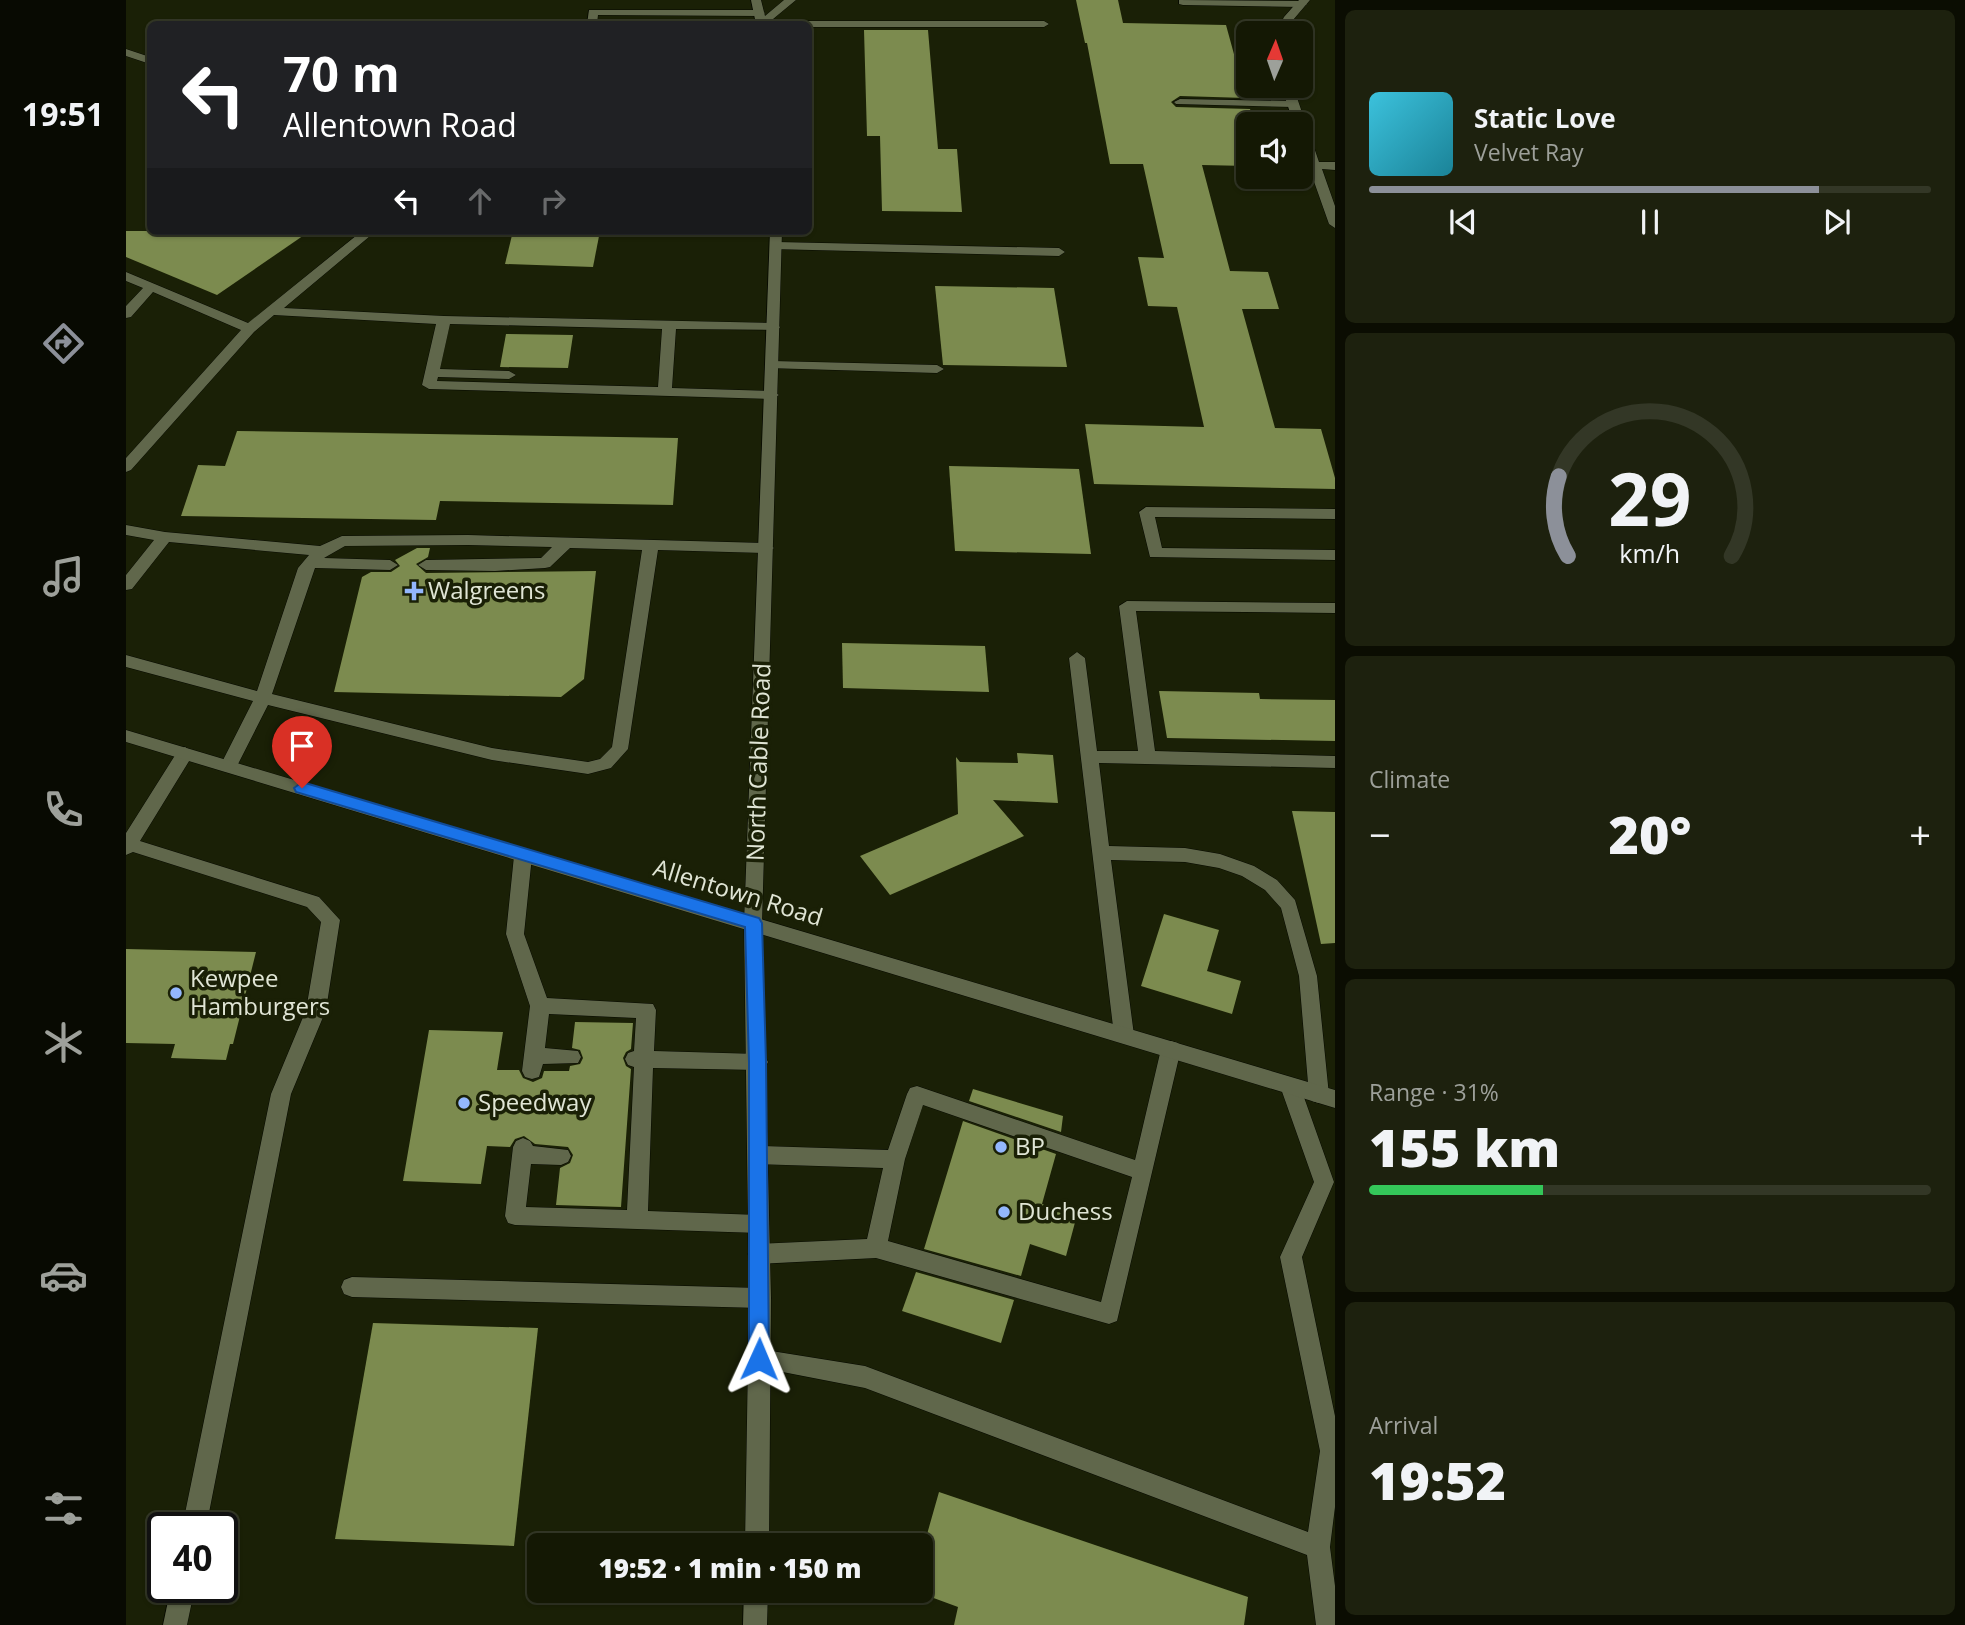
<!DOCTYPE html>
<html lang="en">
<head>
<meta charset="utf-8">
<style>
  :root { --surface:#141804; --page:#1d210e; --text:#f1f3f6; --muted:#9da09a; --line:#333726; --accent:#8c9099 }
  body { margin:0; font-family:"Open Sans",sans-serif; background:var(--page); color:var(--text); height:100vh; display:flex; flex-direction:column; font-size:26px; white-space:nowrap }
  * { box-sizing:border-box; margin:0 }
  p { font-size:23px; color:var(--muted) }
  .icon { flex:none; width:38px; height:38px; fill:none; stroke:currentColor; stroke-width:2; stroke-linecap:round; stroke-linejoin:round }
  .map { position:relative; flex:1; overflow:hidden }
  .drawer { display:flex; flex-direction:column; gap:10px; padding:10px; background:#0b0d02; width:630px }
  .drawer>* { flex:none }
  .banner { position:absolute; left:21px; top:21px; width:665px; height:214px; border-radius:10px; box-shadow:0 2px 5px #0004,0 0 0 2px var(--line); background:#202124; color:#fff; overflow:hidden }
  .needle { width:46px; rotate:2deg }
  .controls { position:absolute; left:1110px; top:21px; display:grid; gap:14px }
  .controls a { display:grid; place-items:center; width:77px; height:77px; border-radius:10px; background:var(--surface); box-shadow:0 2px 5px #0004,0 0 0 2px var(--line); font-size:35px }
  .speed { position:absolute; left:21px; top:1512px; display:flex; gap:14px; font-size:35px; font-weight:700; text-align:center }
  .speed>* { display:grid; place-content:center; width:91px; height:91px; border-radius:50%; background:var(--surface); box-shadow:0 2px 5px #0004,0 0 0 2px var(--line); line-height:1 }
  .speed .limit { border:4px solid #111; border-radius:10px; background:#fff; color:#111 }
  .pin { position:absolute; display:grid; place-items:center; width:60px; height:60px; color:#fff; margin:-72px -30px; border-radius:50% 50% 50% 0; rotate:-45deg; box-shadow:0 0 7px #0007 }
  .pin .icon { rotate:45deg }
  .me { position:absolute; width:77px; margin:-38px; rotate:1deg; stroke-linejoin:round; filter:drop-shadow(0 0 5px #0008) }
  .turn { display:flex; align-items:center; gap:24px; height:147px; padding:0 21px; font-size:32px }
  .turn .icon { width:91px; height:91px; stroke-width:2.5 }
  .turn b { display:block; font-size:49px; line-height:60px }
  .lanes { display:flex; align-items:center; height:66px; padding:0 21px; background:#0003; justify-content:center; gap:35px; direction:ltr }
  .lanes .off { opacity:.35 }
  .big { font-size:52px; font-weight:800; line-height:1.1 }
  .drawer .card { flex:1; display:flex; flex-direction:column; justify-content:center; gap:10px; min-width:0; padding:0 24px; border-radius:10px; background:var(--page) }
  .drawer .dial { align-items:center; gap:0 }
  .dial svg { height:182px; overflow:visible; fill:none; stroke:var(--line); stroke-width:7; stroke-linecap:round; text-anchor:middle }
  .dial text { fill:var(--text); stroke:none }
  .song { display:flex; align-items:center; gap:21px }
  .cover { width:84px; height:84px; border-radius:10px; background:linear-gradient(135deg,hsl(190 70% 55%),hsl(190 70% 35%)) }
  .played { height:7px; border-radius:4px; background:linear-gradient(90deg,var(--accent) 80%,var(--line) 80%) }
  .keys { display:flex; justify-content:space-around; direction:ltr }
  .heat { display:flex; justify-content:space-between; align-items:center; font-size:38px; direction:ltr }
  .charge { height:10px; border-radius:5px; background:linear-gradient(90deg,#34c759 31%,var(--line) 0) }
  .trip { position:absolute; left:401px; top:1533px; width:406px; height:70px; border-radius:10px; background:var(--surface); box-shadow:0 2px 5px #0004,0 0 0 2px var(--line); font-weight:800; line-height:70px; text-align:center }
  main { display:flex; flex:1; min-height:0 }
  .dock { display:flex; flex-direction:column; width:126px; justify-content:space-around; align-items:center; background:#080a02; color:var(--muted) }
  .dock .icon { width:49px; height:49px }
  .dock .selected { color:var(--accent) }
  .dock b { font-size:32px; color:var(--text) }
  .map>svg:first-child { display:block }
  .building { fill:#7c8b4f }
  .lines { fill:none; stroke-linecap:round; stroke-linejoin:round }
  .service-casing { stroke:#060900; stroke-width:1 }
  .minor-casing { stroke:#060900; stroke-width:1 }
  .tertiary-casing { stroke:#060900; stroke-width:1 }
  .secondary-casing { stroke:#060900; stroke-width:1 }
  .service { fill:#60674b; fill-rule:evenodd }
  .minor { fill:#60674b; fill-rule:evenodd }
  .tertiary { fill:#60674b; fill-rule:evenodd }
  .secondary { fill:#60674b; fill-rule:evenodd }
  .route { fill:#1a73e8; stroke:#114b97; stroke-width:2 }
  .poi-dot { fill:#93b7fd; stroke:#1a2006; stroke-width:2.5 }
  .labels { text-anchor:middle; stroke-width:7; stroke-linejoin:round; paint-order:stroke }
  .poi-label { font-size:24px; fill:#e0e5d5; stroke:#1a2006; text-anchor:start }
  .street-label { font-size:24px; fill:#e0e5d5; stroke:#1a2006 }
</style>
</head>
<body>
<main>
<nav class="dock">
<b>19:51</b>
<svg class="icon selected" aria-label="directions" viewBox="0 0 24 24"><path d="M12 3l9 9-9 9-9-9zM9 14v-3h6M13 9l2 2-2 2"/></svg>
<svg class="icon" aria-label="music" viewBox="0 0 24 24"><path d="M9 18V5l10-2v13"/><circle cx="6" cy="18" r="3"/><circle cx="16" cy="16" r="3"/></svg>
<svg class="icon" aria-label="phone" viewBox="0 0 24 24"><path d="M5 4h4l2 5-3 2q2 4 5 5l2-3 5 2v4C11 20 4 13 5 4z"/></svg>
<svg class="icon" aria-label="climate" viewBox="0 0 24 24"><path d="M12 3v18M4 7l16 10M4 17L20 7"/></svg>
<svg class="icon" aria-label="car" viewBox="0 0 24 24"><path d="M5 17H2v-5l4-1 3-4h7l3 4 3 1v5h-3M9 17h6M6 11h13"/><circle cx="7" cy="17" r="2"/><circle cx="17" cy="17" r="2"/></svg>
<svg class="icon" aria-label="filters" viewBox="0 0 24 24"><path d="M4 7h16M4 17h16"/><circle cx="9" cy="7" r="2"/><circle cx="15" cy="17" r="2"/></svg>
</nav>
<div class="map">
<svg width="1209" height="1625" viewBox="0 0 1209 1625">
  <rect width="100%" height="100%" fill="#1a2006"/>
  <!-- building -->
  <g class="building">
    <path d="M950 0H992L997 23 1100 25 1120 98 1054 96 1045 102 1050 107 1124 109 1129 124H1122V166L1076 165 1104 271 1142 272 1153 309H1116L1149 428 1195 429 1209 478V489L968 484 959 424 1078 427 1051 307 1022 306 1012 257 1038 258 1017 164H984L961 43H959Z"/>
    <path d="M738 30H802L812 149H831L836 212 756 211 754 136H741Z"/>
    <path d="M0 231H184L91 295 0 257Z"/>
    <path d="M387 231H474L467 267 379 264Z"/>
    <path d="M809 286 928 288 941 367 817 365Z"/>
    <path d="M380 334 447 335 442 368 374 367Z"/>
    <path d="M111 431 552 438 547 505 314 501 310 520 55 516 72 465 99 466Z"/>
    <path d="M823 466 953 469 965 554 829 551Z"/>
    <path d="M291 548H304L302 557 290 564 300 573 470 571 458 679 435 697 208 692 236 577 245 572H265L274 566 269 560Z"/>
    <path d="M716 643 859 646 863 692 717 688Z"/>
    <path d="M1033 691 1133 693 1134 699 1209 700V741L1041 738Z"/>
    <path d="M891 753 927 755 932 803 867 800 898 836 764 895 734 856 832 814 830 757 834 762 892 763Z"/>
    <path d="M1166 811 1209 812V943L1195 944Z"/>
    <path d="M1038 914 1093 930 1081 971 1115 981 1106 1014 1015 986Z"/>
    <path d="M0 949 130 952 107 1044H104L100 1060 45 1058 49 1044 0 1043Z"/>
    <path d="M449 1022 507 1023 505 1049 500 1052 497 1058 500 1066 505 1069 495 1207 430 1205 434 1168 444 1163 447 1155 442 1147 409 1144 398 1136 389 1139 384 1147 361 1146 355 1184 277 1181 303 1030 377 1032 371 1070H393L397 1078 407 1082 416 1078 418 1071H443L444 1066 454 1064 457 1058 454 1050 446 1048Z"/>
    <path d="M847 1089 937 1116 935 1132 843 1101Z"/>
    <path d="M837 1121 930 1154 916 1204 951 1215 940 1256 904 1244 895 1276 798 1249Z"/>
    <path d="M790 1272 888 1300 875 1343 776 1311Z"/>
    <path d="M247 1323 412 1328 388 1546 209 1539Z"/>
    <path d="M813 1492 1122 1597 1118 1625H828L832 1607 794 1593V1559Z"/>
  </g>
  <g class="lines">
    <defs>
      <g id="service">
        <path d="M1053 0 1176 1 1181 4 1176 7 1057 5 1053 4Z"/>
        <path d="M463 10H634L639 13 634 16 472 15 471 24H461Z"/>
        <path d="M642 21H918L923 24 918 27H682V24H637Z"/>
        <path d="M0 49 24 57V64L0 56Z"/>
        <path d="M1054 99 1167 101 1173 104 1167 107 1050 104 1048 102Z"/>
        <path d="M236 231H250L158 308 318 316 647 323 654 327 652 330 550 329 546 388 646 391 653 395 646 399 303 389 296 385 310 324 148 315 128 332 5 470 0 472V458L115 330 27 292 5 317 0 318V306L17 288 0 281V272L122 323ZM324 324 536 329 532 387 311 381 312 377 383 379 390 375 383 371 314 369Z"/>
        <path d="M650 242 933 248 939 252 933 256 645 249V243Z"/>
        <path d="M646 361 811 365 818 369 811 373 641 368V362Z"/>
        <path d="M1020 507 1209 509V519L1029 517 1036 548 1209 550V560L1024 557 1013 512Z"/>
        <path d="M0 525 39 532 194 546 216 536 342 535 640 543 648 548 640 553 532 550 502 749 485 768 462 774 366 760 142 705 109 770H97L94 766 127 701 0 667V655L131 691 172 568 183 555 43 542 6 589 0 590V575L28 540 0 535ZM342 545 426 547 415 558 300 560 292 565 300 570 369 571 419 568 424 567 444 548 516 550 486 747 474 759 462 762 366 748 146 694 189 568 264 570 272 565 264 560 198 558 219 546Z"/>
        <path d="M1001 601 1209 603V613L1010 611 1029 751 1209 756V768L973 763 983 846 1059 848 1094 854 1128 866 1151 880 1169 900 1191 976 1203 1095 1200 1101 1193 1103 1186 1101 1183 1095 1173 976 1155 908 1139 890 1116 876 1093 868 1059 862 985 860 1008 1035 1005 1041 998 1043 991 1041 988 1035 943 658 951 652 959 658 971 751H1012L993 606Z"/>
        <path d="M59 747 68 753 14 841 193 897 214 920 200 1010 165 1094 80 1528H56L145 1094 180 1010 195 922 181 907 7 852 0 855V833L53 749Z"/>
        <path d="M397 849 403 851 406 856 398 934 421 998 527 1004 530 1010 528 1051 632 1054 639 1056 642 1062 639 1068 632 1070 527 1068 522 1211 633 1215 640 1217 643 1224 640 1231 633 1233 389 1225 382 1223 379 1216 387 1147 390 1141 397 1138 404 1141 407 1146 442 1150 445 1156 442 1162 435 1165 405 1164 400 1207 501 1210 508 1067 502 1065 499 1059 502 1053 508 1051 510 1018 423 1014 419 1048 452 1051 455 1057 452 1063 417 1064 413 1077 406 1079 399 1077 396 1071 404 1006 380 934 388 856 391 851Z"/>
        <path d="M1045 1041 1052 1043 1055 1049 991 1321 983 1324 750 1258 633 1264 626 1261 622 1254 626 1247 633 1244 741 1239 757 1168 632 1164 625 1161 622 1155 625 1149 632 1146 762 1150 781 1094 784 1088 791 1086 1009 1160 1035 1049 1038 1043ZM797 1105 1006 1177 975 1302 762 1241 779 1159Z"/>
        <path d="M1164 1078 1171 1080 1174 1086 1208 1182 1176 1257 1209 1416V1507L1204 1547 1209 1586V1625H1190L1181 1555 739 1388 625 1366 622 1359 625 1352 633 1349 739 1366 1182 1532 1194 1451 1154 1257 1188 1182 1154 1086 1157 1080Z"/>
        <path d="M226 1277 634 1288 642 1291 645 1298 642 1305 634 1308 226 1297 218 1294 215 1287 218 1280Z"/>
        <path d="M45 1587H69L61 1625H37Z"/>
      </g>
      <g id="minor">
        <path d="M1173 0H1184L1167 20 1160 33H1150L1158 17Z"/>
        <path d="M1155 86H1167L1193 162H1209V170L1196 169 1209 206V228L1203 224 1174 142V124H1168Z"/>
      </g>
      <g id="tertiary">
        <path d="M625 0H635L639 16 658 0H670L641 24H630Z"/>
        <path d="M644 231H656L636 923 645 1298 643 1545H619L623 1298 618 923Z"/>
        <path d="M618 1591H642L641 1625H617Z"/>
      </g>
      <path id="secondary" d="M0 730 1209 1090V1108L0 742Z"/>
    </defs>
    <!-- service casing -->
    <use href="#service" class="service-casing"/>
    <!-- minor casing -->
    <use href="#minor" class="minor-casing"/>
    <!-- tertiary casing -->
    <use href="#tertiary" class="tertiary-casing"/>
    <!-- secondary casing -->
    <use href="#secondary" class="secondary-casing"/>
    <!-- service -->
    <use href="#service" class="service"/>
    <!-- minor -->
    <use href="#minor" class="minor"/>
    <!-- tertiary -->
    <use href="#tertiary" class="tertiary"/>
    <!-- secondary -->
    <use href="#secondary" class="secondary"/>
  </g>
  <!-- route -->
  <path class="route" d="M176 782 633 918 636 923 640 1062 643 1359 640 1366 633 1369 626 1366 623 1359V1062L619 927 170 792 168 788Z"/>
  <!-- markers -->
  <g class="poi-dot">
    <path d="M284.5 580.5h7v7h7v7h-7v7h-7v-7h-7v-7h7z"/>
    <circle cx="50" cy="993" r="7"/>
    <circle cx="338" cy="1103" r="7"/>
    <circle cx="875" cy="1147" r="7"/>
    <circle cx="878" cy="1212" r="7"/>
  </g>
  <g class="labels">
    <!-- poi labels -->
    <g class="poi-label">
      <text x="302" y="599">Walgreens</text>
      <text x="64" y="987">Kewpee<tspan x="64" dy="28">Hamburgers</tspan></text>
      <text x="352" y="1111">Speedway</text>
      <text x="889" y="1155">BP</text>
      <text x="892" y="1220">Duchess</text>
    </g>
    <!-- street labels -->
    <g class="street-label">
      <text transform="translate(633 762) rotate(-88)" y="8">North Cable Road</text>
      <text transform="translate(612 893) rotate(17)" y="8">Allentown Road</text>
    </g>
  </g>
</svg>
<div class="controls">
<a><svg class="needle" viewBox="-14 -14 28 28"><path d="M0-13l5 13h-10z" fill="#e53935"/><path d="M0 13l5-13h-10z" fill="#9da09a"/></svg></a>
<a><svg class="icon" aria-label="sound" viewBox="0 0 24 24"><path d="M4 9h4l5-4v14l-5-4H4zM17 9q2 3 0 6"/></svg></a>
</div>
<div class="speed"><div class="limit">40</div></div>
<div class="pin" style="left:176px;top:788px;background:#d93025"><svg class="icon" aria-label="arrive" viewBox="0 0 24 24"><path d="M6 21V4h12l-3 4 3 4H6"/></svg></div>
<svg class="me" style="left:633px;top:1359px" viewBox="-20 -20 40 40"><path d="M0-17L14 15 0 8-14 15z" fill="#1a73e8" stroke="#fff" stroke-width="4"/></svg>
<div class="trip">19:52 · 1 min · 150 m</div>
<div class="banner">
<div class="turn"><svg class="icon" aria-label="left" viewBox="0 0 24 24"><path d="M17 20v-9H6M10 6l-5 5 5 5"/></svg><div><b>70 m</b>Allentown Road</div></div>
<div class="lanes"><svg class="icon" aria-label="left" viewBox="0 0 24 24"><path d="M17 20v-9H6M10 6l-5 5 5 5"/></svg><svg class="icon off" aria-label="ahead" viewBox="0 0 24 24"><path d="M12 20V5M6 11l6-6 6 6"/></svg><svg class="icon off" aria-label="right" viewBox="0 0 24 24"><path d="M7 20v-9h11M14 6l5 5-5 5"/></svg></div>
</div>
</div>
<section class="drawer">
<div class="card">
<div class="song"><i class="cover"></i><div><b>Static Love</b><p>Velvet Ray</p></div></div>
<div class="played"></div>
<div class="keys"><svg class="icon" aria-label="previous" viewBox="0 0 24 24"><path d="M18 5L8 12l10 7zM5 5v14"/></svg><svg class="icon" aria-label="pause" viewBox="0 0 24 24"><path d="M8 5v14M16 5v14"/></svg><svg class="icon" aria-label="next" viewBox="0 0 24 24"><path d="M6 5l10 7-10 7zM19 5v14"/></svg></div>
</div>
<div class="card dial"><svg viewBox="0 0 100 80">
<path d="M14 69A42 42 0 1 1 86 69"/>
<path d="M14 69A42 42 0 0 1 10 34" stroke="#8c9099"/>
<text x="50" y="56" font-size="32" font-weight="700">29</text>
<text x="50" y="72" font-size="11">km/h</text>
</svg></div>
<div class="card"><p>Climate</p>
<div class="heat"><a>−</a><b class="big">20°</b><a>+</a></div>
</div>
<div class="card"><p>Range · 31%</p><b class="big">155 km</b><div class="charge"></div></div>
<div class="card"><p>Arrival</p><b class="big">19:52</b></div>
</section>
</main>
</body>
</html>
